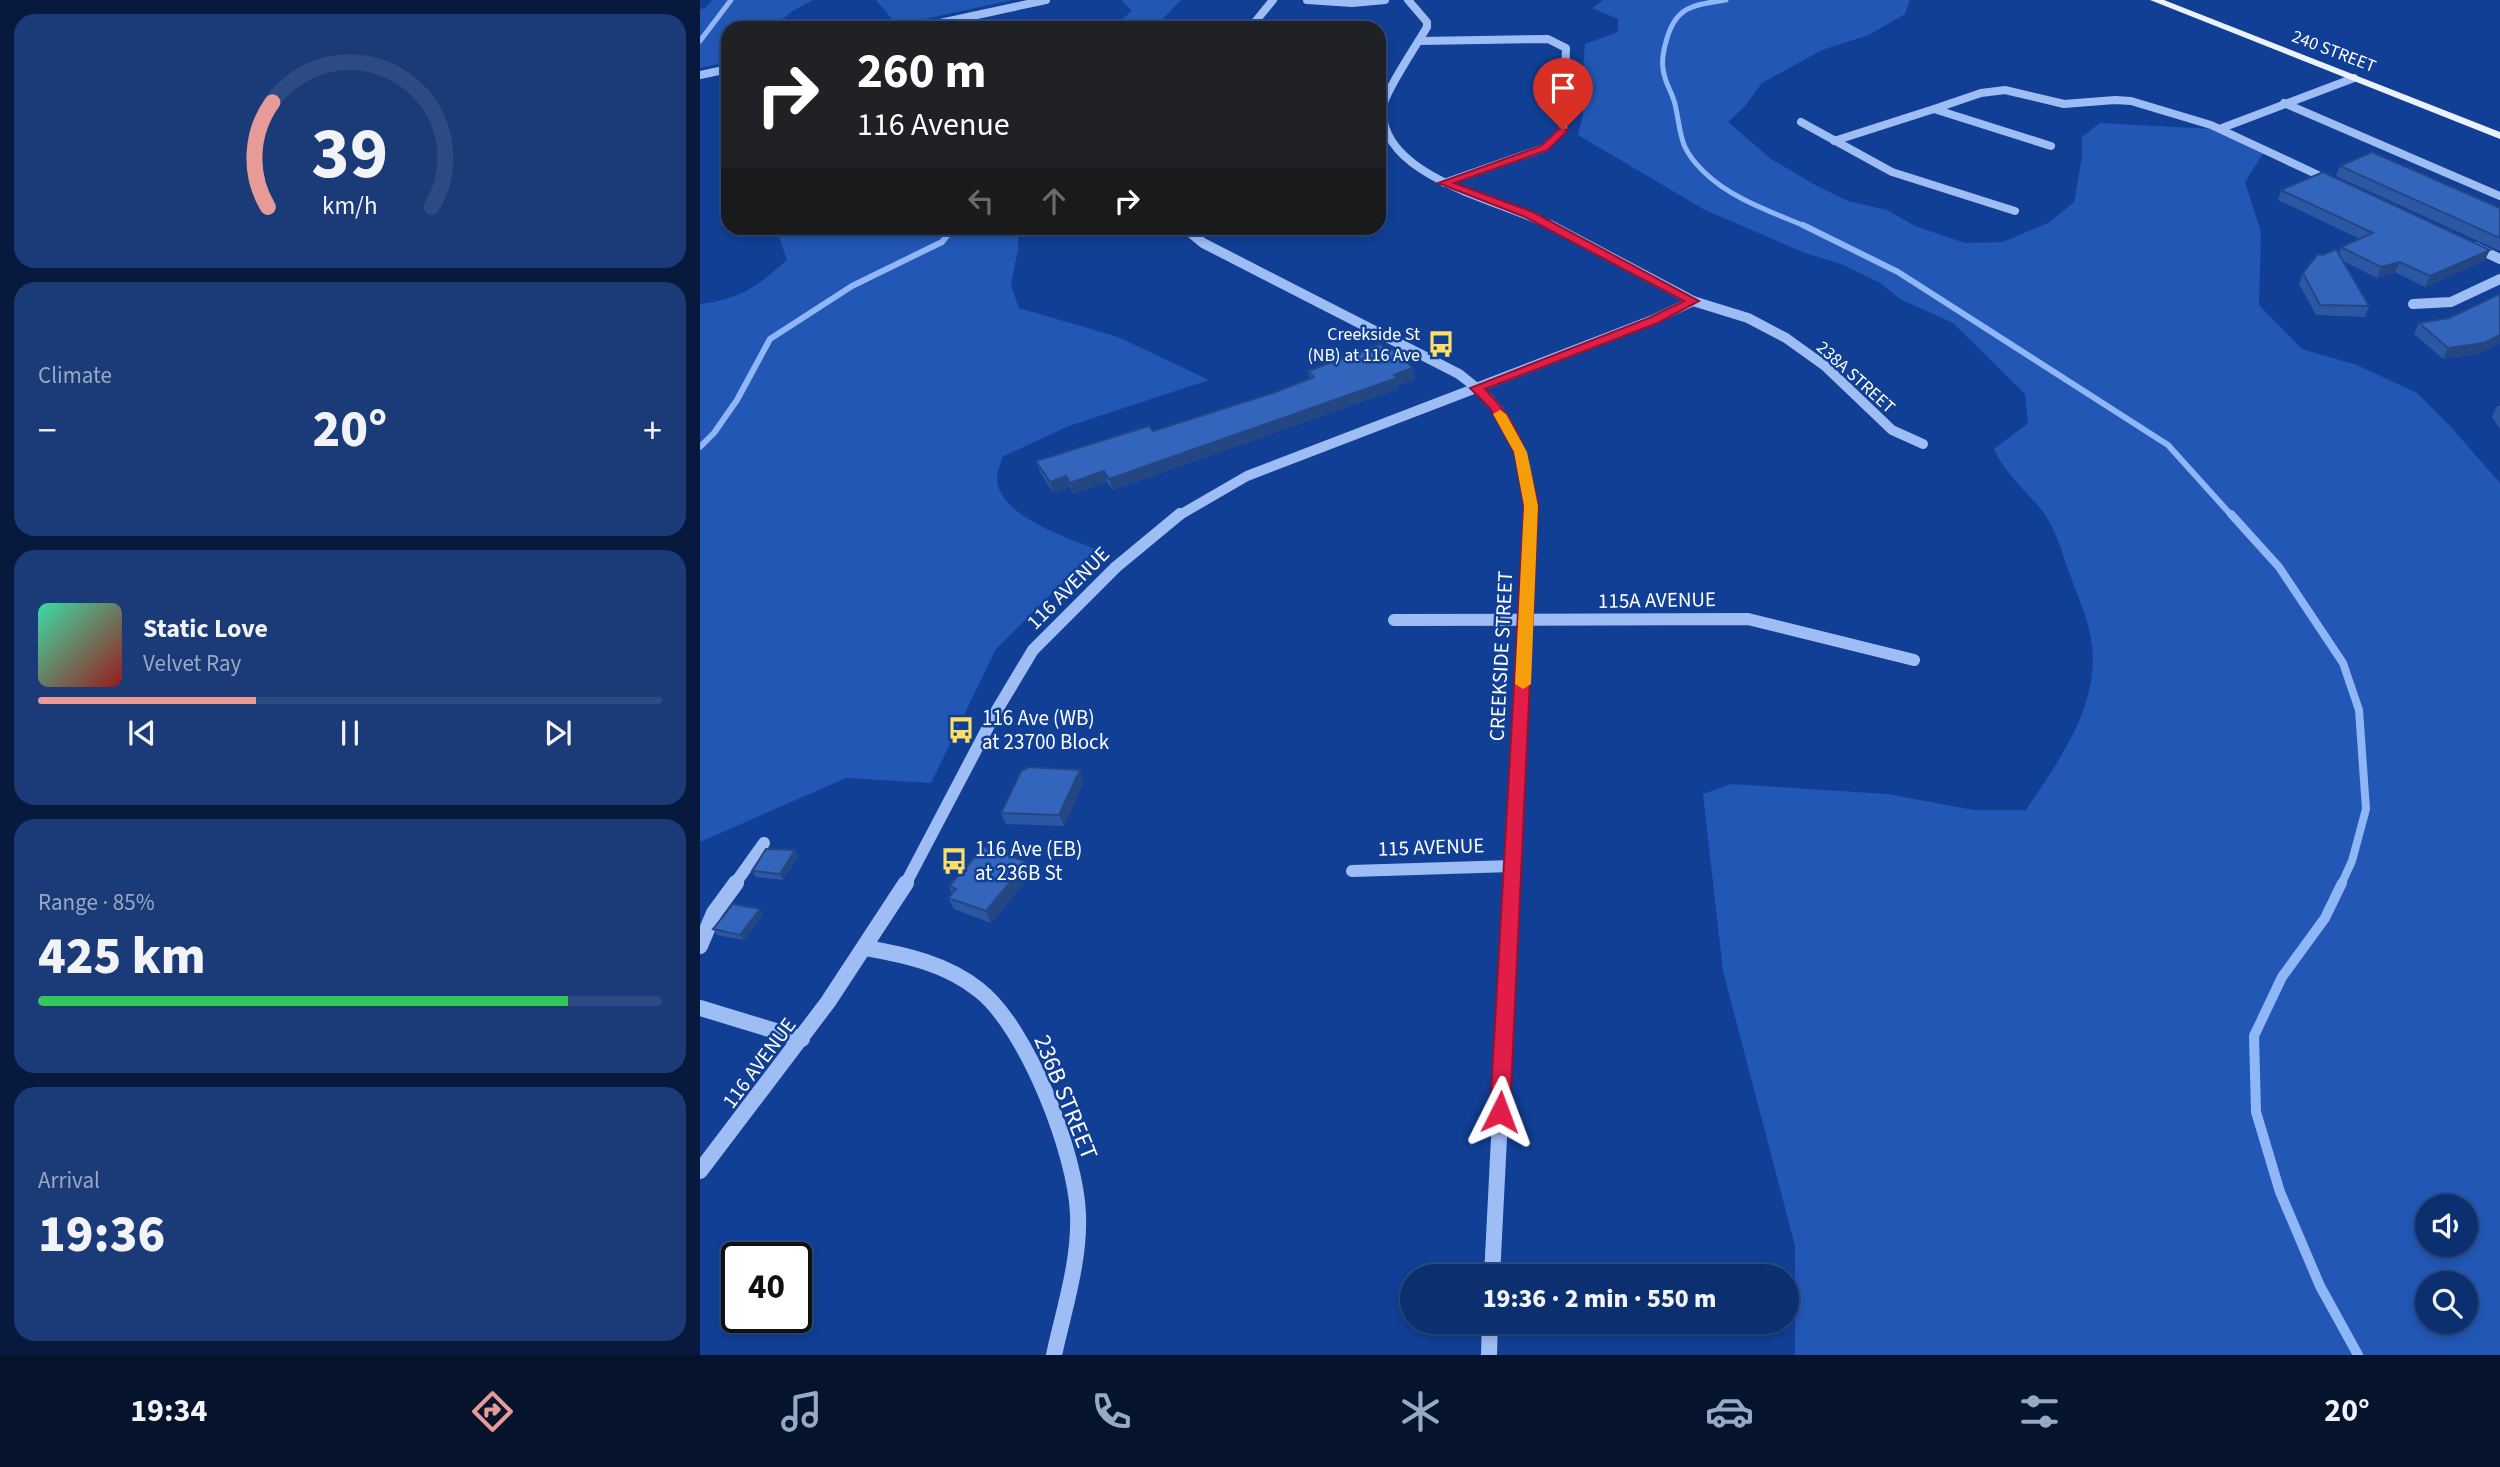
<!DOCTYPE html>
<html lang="en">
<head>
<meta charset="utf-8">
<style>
  :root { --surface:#0c2f70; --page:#1a3b78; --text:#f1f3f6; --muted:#9aa9c3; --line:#2c4a83; --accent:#e69b98 }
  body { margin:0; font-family:"Source Sans 3",sans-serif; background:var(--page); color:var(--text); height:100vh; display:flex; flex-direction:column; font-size:26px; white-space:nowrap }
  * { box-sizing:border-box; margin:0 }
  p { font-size:23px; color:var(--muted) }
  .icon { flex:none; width:38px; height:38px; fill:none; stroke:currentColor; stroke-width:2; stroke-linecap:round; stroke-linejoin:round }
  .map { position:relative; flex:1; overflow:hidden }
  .sheet { display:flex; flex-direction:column; gap:14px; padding:14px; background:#071a3e; width:700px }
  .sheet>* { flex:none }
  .banner { position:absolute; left:21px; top:21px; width:665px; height:214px; border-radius:21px; box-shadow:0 4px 10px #0003,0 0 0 2px var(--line); background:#202124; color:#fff; overflow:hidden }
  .fabs { position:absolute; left:1715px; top:1194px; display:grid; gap:14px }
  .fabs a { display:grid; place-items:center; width:63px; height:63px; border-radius:50%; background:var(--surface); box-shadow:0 4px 10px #0003,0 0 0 2px var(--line); font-size:35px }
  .speed { position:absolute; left:21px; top:1242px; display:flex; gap:14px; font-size:35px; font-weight:700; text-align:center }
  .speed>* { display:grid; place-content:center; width:91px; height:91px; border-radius:50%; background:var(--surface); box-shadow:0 4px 10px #0003,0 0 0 2px var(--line); line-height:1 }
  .speed .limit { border:4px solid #111; border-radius:10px; background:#fff; color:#111 }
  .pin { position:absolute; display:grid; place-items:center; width:60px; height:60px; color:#fff; margin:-72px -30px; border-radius:50% 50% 50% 0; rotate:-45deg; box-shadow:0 0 7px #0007 }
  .pin .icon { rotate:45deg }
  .me { position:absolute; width:77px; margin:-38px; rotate:3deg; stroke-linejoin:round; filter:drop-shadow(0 0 5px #0008) }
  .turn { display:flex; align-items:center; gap:24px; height:147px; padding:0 21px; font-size:32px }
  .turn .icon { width:91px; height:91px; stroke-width:2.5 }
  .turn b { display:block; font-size:49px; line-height:60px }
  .lanes { display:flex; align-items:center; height:66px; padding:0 21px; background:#0003; justify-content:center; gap:35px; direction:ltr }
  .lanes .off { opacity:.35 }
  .big { font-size:52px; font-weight:800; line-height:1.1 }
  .sheet .card { flex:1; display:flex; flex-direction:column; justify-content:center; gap:10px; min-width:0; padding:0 24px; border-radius:21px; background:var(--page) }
  .sheet .dial { align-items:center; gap:0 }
  .dial svg { height:182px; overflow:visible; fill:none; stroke:var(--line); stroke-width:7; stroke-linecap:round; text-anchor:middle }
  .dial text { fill:var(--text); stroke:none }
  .song { display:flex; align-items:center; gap:21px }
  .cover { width:84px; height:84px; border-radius:10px; background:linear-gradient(135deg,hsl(160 70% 55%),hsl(0 70% 35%)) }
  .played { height:7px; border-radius:4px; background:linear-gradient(90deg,var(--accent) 35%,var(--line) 35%) }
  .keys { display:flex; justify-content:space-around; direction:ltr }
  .heat { display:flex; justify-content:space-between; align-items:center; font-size:38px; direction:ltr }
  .charge { height:10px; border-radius:5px; background:linear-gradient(90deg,#34c759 85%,var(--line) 0) }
  .trip { position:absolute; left:700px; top:1264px; width:399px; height:70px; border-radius:35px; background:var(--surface); box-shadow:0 4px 10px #0003,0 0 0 2px var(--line); font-weight:800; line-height:70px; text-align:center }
  .menu { display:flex; height:112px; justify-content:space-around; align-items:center; background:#05132d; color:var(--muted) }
  .menu .icon { width:49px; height:49px }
  .menu .on { color:var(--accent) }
  .menu b { font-size:32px; color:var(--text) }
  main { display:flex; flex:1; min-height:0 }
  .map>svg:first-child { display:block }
  .green { fill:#2257b5; fill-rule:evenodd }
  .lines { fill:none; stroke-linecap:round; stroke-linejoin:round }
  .stream-far3 { stroke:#8fb7f8; stroke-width:5 }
  .stream-far2 { stroke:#8fb7f8; stroke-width:6 }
  .stream-far1 { stroke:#8fb7f8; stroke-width:8 }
  .stream { stroke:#8fb7f8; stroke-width:10 }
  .minor-far3 { stroke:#9ebdf4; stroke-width:8 }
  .minor-far2 { stroke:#9ebdf4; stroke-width:10 }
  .minor-far1 { stroke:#9ebdf4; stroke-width:12 }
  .minor { stroke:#9ebdf4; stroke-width:16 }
  .major { fill:#ebf1ff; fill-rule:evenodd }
  .wall { fill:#2d57a2 }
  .shaded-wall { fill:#244784 }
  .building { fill:#3465bc; stroke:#244784; stroke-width:2 }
  .route { fill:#e11d48; stroke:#92132f; stroke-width:2 }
  .slow { fill:#f59e0b }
  .labels { text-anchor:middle; stroke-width:5; stroke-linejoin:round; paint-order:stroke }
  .far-street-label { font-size:18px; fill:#fff; stroke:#103f95 }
  .far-poi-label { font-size:18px; fill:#fff; stroke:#103f95; text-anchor:end }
  .street-label { font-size:21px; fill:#fff; stroke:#103f95 }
  .poi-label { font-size:21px; fill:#fff; stroke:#103f95; text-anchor:start }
  .near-street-label { font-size:24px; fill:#fff; stroke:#103f95 }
</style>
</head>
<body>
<main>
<section class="sheet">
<div class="card dial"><svg viewBox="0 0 100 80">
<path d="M14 69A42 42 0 1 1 86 69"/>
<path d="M14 69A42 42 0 0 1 16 23" stroke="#e69b98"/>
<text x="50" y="56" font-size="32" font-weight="700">39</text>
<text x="50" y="72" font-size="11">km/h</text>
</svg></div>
<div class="card"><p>Climate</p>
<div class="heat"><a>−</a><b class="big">20°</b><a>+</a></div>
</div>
<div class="card">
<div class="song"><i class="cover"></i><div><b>Static Love</b><p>Velvet Ray</p></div></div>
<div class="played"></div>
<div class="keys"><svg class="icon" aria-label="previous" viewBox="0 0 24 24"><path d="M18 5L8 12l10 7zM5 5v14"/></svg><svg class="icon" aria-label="pause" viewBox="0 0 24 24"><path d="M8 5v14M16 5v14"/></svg><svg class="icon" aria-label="next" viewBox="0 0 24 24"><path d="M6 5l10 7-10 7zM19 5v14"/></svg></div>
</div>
<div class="card"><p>Range · 85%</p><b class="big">425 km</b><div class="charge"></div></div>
<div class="card"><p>Arrival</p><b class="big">19:36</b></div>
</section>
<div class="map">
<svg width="1800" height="1355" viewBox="0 0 1800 1355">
  <rect width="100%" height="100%" fill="#103f95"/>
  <!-- green -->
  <g class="green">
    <path d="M12 0H113L91 12 72 28H28V62L0 68V9L5 8Z"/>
    <path d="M176 0H312L197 25Z"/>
    <path d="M421 0H481L454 28H404L415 25 432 11Z"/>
    <path d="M903 0H1210L1205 14 1169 35 1122 50 1062 83 1045 106 1028 122 1071 159 1117 186 1148 201 1187 210 1215 226 1265 243 1303 242 1350 222 1374 202 1382 157V137L1400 123 1513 129 1564 152 1545 182 1561 232 1559 305 1602 349 1657 365 1717 393 1751 427 1800 483V1355H1095V1246L1023 971 1003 794 1031 784 1187 794 1274 810H1326C1358 762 1399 706 1392 646 1389 618 1377 595 1368 570 1361 549 1356 530 1343 512 1326 490 1306 476 1294 449L1328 423 1325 394 1253 323 1200 299 1180 283 1141 264 1105 253 1005 210 878 135 883 115V95H876L877 80H882L885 44 918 32V19L892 8ZM1727 1206H1766V1244H1727ZM1727 1283H1766V1321H1727Z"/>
    <path d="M76 228H318V249L311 285 319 308 418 337 509 380 369 426 302 457C301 463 297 472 297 479 298 515 367 538 396 549L296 649 231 783 146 778 0 842V304C42 298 56 287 87 260Z"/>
  </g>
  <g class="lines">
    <!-- stream-far3 -->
    <g class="stream-far3">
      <path d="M1026 0C993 5 975 6 966 42 963 52 961 63 964 74 966 84 972 93 975 104 982 135 978 146 1003 171 1031 199 1072 212 1107 227"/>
      <path d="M0 41 31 0"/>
    </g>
    <!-- stream-far2 -->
    <g class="stream-far2">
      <path d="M1103 225 1198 272 1468 445 1532 516"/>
      <path d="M0 447 14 433 37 400 70 339 152 286 242 242 253 228"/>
    </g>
    <!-- stream-far1 -->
    <path class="stream-far1" d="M1531 514 1579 567 1643 663 1659 710 1666 809 1652 861 1641 885"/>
    <!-- stream -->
    <path class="stream" d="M1642 883 1625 918 1582 977 1554 1036 1556 1112 1580 1192 1620 1286 1658 1355"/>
    <!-- minor-far3 -->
    <g class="minor-far3">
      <path d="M607 0 652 3 685 0"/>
      <path d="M708 0 727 22V27C718 43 684 93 683 107 677 178 805 201 853 227"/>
      <path d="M217 28 346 0"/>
      <path d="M550 28 573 0"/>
      <path d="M719 41 848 39 866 48 863 130 844 148 744 183"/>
      <path d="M0 75 28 69"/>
      <path d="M1584 103 1800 196"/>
      <path d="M1234 109 1281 93 1305 90 1364 104 1415 100 1431 101 1511 125 1631 181"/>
      <path d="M1101 122 1192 172 1315 211"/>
      <path d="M1522 128 1654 78"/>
      <path d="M1134 141 1234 109 1351 146"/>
    </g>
    <!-- minor-far2 -->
    <g class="minor-far2">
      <path d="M850 225 993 301 1048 318 1086 338 1125 366 1192 430 1223 444"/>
      <path d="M485 228 503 243 759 374C769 382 780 390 789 399 816 428 833 476 831 516"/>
      <path d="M1775 247 1800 259"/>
      <path d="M1713 304 1751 302 1800 279"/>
      <path d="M478 516 547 476 953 320 993 301"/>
    </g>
    <!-- minor-far1 -->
    <g class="minor-far1">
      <path d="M694 620 1048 619 1214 660"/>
      <path d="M652 871 812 866"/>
      <path d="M34 885 64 843"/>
      <path d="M205 885 297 710 333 650 416 567 480 514"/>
      <path d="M812 885 831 514"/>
    </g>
    <!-- minor -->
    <g class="minor">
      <path d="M0 946 14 913 36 883"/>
      <path d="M166 948C206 955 247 964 279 990 327 1027 376 1154 378 1214 380 1261 364 1309 354 1355"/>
      <path d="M0 1008 102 1039"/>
      <path d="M0 1171 128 1002 206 883"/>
      <path d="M792 1276 812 883"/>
      <path d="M789 1355 790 1321"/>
    </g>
    <!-- major -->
    <path class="major" d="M1450 0H1464L1800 132V139Z"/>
  </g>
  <!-- wall -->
  <g class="wall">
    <path d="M1640 166 1800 208V251L1636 176Z"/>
    <path d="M1581 190 1785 260 1725 287 1695 272 1677 278 1643 261 1669 306 1665 317 1616 315 1599 284 1603 273 1623 255 1639 253 1641 247 1660 239 1578 200Z"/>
    <path d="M1800 294V343L1778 354 1743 359 1714 334 1719 323 1749 318Z"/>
    <path d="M686 349 713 368 714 380 698 385V389L413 490 407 482 373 494 370 487 353 493 340 472 336 461 453 431 573 393 610 379 608 371Z"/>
    <path d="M1797 406H1800V429L1792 417Z"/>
    <path d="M384 781 364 826 306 824 301 813Z"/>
    <path d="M95 850 98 856 83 880 56 877 52 871Z"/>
    <path d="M327 862 332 874 291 923 254 909 248 898 252 894 249 886Z"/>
    <path d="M60 909 63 915 44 940 17 935 13 929Z"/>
  </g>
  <!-- shaded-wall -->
  <g class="shaded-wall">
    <path d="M1790 250 1785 260 1725 287 1730 276Z"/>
    <path d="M1700 262 1695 272 1677 278 1681 267Z"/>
    <path d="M1800 335V343L1778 354 1743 359 1748 348Z"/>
    <path d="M713 368 714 380 698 385V389L413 490 409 479Z"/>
    <path d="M404 471 407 482 373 494 370 483Z"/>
    <path d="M366 476 370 487 353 493 350 482Z"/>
    <path d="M380 770 384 781 364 826 359 815Z"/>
    <path d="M95 850 98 856 83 880 80 874Z"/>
    <path d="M327 862 332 874 291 923 286 911Z"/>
    <path d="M60 909 63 915 44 940 40 935Z"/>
  </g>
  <!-- building -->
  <g class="building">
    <path d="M1672 152 1800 208V238L1640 166Z"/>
    <path d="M1623 172 1790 250 1730 276 1700 262 1681 267 1641 247 1673 233 1581 190Z"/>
    <path d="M1636 249 1669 306 1620 305 1603 273 1618 254 1623 255Z"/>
    <path d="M1800 294V335L1784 343 1748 348 1719 323 1749 318Z"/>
    <path d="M680 344 686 349 689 348 698 353 713 368 694 375 697 378 409 479 404 471 370 483 366 476 350 482 336 461 449 426 453 431 573 393 614 377 608 371Z"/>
    <path d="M329 767 380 770 359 815 301 813 321 771Z"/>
    <path d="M284 847 327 862 286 911 248 898 256 889 249 886Z"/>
    <path d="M66 849 95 850 80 874 52 871Z"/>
    <path d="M33 904 60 909 40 935 13 929Z"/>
  </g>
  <!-- route -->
  <path class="route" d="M860 128 868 130 848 150 754 183 833 212 999 301 958 323 785 389C821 424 829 459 838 506L810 1112 807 1118 800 1121 793 1118 790 1112 824 506 814 452 790 408 770 388 949 318 984 301 825 217 738 183 841 146Z"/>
  <!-- slow -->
  <path class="slow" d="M800 410 806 414 827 452 838 506 831 684 823 689 815 684 824 506 814 452 793 414Z"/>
  <!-- icons -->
  <defs>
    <symbol id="bus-bare" viewBox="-9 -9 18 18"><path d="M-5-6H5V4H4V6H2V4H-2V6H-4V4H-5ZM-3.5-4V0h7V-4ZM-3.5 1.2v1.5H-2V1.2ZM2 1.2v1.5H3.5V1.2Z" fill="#ffde61" stroke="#103f95" stroke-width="2.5" paint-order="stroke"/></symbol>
  </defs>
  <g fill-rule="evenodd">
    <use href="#bus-bare" x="722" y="325" width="38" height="38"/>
    <use href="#bus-bare" x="242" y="711" width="38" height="38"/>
    <use href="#bus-bare" x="235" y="842" width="38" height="38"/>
  </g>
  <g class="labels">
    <!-- far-street labels -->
    <g class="far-street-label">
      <text transform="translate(1634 51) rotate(21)" y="6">240 STREET</text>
      <text transform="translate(1156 377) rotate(42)" y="6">238A STREET</text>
    </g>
    <!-- far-poi labels -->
    <g class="far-poi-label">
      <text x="720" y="340">Creekside St<tspan x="720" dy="21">(NB) at 116 Ave</tspan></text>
    </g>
    <!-- street labels -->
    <g class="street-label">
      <text transform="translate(368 588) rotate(-45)" y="7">116 AVENUE</text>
      <text transform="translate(957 600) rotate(-1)" y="7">115A AVENUE</text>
      <text transform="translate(801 656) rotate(-87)" y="7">CREEKSIDE STREET</text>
      <text transform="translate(731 847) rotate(-2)" y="7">115 AVENUE</text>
      <text transform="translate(59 1063) rotate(-53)" y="7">116 AVENUE</text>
    </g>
    <!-- poi labels -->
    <g class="poi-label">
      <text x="282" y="725">116 Ave (WB)<tspan x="282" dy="24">at 23700 Block</tspan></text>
      <text x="275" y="856">116 Ave (EB)<tspan x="275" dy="24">at 236B St</tspan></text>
    </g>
    <!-- near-street labels -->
    <g class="near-street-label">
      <text transform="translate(366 1097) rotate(68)" y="8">236B STREET</text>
    </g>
  </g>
</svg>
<div class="fabs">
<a><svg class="icon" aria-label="sound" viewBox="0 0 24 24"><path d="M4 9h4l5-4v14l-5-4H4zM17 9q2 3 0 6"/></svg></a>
<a><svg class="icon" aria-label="search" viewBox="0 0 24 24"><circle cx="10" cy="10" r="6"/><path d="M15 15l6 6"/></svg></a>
</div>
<div class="speed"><div class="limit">40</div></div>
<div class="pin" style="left:863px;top:130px;background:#d93025"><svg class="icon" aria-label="arrive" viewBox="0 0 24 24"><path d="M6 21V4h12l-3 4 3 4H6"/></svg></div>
<svg class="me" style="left:800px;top:1112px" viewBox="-20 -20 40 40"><path d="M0-17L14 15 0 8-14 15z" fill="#e11d48" stroke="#fff" stroke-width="4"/></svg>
<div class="trip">19:36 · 2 min · 550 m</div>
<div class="banner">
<div class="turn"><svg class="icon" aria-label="right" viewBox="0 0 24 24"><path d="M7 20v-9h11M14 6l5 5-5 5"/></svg><div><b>260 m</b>116 Avenue</div></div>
<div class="lanes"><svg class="icon off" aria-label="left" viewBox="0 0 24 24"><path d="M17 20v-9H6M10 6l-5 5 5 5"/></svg><svg class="icon off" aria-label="ahead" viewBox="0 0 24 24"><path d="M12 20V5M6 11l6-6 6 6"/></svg><svg class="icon" aria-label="right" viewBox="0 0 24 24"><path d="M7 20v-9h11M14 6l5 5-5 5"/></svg></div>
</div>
</div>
</main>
<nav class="menu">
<b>19:34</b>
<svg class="icon on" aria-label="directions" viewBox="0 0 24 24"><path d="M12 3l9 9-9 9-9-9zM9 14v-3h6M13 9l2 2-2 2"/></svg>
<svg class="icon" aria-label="music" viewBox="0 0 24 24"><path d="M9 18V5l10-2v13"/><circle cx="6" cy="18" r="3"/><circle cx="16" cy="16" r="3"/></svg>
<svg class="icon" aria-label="phone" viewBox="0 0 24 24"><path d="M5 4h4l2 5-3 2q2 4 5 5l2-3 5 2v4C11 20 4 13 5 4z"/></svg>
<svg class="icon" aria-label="climate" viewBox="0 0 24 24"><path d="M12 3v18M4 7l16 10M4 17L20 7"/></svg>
<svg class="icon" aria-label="car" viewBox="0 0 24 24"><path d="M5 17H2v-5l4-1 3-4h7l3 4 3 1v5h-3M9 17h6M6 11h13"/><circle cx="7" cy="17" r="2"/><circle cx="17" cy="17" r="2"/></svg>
<svg class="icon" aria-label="filters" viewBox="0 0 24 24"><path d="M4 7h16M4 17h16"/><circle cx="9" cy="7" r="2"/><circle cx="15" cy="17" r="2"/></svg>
<b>20°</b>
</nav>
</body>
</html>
